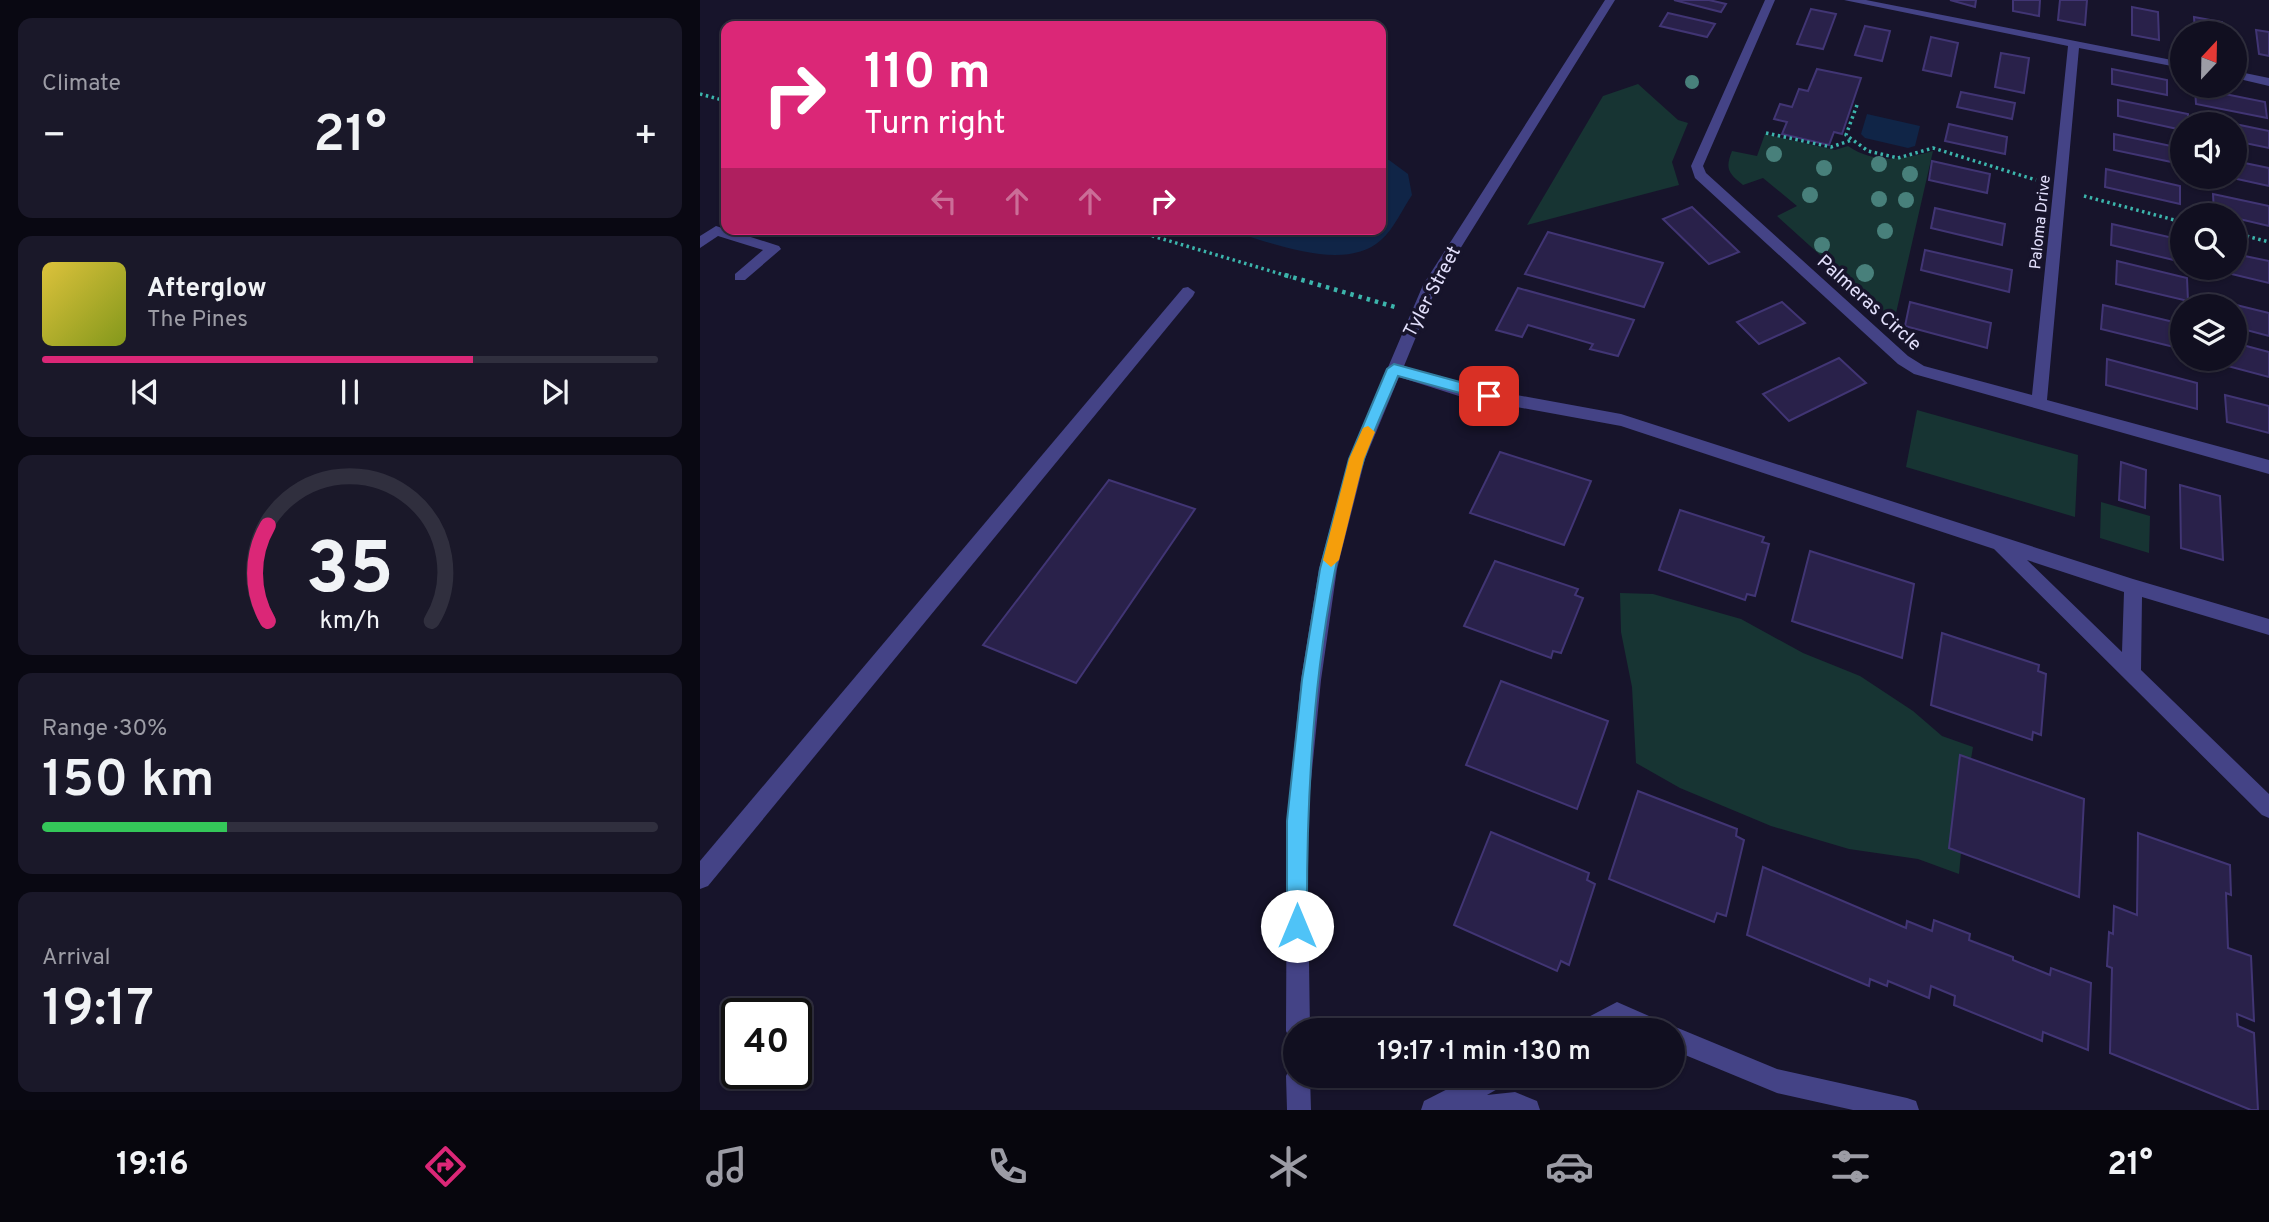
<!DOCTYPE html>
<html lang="en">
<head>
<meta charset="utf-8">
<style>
  :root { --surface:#110f20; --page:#1a1829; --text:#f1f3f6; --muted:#9c9ca5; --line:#302f3e; --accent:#db2777 }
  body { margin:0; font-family:Overpass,sans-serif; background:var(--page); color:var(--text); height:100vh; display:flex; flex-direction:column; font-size:26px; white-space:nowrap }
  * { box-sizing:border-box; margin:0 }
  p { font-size:23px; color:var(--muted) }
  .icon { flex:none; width:38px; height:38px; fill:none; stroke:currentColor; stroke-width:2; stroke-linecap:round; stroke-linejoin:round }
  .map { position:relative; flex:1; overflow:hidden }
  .drawer { display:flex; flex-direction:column; gap:18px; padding:18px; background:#090812; width:700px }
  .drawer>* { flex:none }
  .hud { position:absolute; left:21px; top:21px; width:665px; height:214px; border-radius:14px; box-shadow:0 2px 5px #0004,0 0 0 2px var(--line); background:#db2777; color:#fff; overflow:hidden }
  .needle { width:46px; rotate:22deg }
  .tools { position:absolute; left:1470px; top:21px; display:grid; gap:14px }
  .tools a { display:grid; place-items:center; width:77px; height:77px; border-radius:50%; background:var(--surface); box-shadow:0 2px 5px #0004,0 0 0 2px var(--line); font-size:35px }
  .speed { position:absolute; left:21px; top:998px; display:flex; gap:14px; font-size:35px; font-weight:700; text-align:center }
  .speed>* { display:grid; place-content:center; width:91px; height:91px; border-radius:50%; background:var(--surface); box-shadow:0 2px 5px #0004,0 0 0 2px var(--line); line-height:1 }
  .speed .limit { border:4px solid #111; border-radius:10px; background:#fff; color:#111 }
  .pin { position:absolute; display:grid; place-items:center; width:60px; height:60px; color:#fff; margin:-30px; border-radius:14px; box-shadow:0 4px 10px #0006 }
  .me { position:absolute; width:77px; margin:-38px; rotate:0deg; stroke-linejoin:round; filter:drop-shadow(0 0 5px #0008) }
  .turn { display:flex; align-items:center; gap:24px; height:147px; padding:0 28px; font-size:32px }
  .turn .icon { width:91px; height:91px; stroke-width:2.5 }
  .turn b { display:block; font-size:49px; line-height:60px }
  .lanes { display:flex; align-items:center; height:66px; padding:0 28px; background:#0003; justify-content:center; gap:35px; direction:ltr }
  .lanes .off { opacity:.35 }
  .big { font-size:52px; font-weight:600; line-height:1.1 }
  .drawer .card { flex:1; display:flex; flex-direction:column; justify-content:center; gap:10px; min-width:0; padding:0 24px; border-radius:14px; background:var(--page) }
  .drawer .dial { align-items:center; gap:0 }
  .dial svg { height:182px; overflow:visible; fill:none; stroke:var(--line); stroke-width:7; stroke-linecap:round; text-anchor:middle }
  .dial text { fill:var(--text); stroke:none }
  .song { display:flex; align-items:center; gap:21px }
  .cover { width:84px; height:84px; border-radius:10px; background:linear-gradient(135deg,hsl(50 70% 55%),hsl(70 70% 35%)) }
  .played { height:7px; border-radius:4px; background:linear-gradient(90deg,var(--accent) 70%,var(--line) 70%) }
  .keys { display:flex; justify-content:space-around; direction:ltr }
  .heat { display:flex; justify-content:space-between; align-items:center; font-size:38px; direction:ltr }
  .charge { height:10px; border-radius:5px; background:linear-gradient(90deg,#34c759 30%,var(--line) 0) }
  .trip { position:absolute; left:583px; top:1018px; width:402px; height:70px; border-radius:35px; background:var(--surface); box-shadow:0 2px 5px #0004,0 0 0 2px var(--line); font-weight:600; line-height:70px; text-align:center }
  .tab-bar { display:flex; height:112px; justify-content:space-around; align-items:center; background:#07060d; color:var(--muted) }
  .tab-bar .icon { width:49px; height:49px }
  .tab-bar .selected { color:var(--accent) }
  .tab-bar b { font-size:32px; color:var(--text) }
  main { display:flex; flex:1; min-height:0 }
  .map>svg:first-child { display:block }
  .green { fill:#173433 }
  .water { fill:#102547 }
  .building { fill:#29214a; stroke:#413574; stroke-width:2 }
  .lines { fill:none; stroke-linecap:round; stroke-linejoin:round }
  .path-far1 { stroke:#3cb5ac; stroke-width:3.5; stroke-dasharray:2.5 3.5; stroke-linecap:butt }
  .path { stroke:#3cb5ac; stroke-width:4.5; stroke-dasharray:3.5 5; stroke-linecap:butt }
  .minor { fill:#444386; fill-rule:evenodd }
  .tree { fill:#48807b }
  .route { fill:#4fc3f7; stroke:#337fa1; stroke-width:2 }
  .slow { fill:#f59e0b }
  .labels { text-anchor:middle; stroke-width:7; stroke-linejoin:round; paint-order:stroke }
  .far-street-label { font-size:16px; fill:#e3e0fc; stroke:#17142b }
  .street-label { font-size:19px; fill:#e3e0fc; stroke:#17142b }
</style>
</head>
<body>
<main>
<section class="drawer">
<div class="card"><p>Climate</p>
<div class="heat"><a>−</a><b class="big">21°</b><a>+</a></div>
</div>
<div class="card">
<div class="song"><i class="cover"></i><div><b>Afterglow</b><p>The Pines</p></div></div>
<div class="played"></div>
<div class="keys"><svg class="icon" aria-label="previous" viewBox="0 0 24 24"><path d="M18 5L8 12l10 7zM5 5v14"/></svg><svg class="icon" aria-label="pause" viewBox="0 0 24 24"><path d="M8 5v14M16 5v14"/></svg><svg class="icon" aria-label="next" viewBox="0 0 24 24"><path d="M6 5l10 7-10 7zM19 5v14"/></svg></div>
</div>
<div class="card dial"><svg viewBox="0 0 100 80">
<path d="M14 69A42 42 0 1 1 86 69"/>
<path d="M14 69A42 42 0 0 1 14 27" stroke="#db2777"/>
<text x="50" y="56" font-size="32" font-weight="700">35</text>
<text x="50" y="72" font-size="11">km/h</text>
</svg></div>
<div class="card"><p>Range · 30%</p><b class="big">150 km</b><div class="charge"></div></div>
<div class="card"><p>Arrival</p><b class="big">19:17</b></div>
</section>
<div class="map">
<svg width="1569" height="1110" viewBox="0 0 1569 1110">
  <rect width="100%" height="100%" fill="#17142b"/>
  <!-- green -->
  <g class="green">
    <path d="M938 84 978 120 988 123 972 162 979 185 827 225 903 96Z"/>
    <path d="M1065 134 1135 150 1148 146C1176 165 1203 159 1233 151L1194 322 1077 216 1097 206 1063 178 1043 185C1028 173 1025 169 1032 151L1057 156Z"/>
    <path d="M1217 410 1378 455 1375 517 1206 467Z"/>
    <path d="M1401 502 1450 516 1449 553 1400 538Z"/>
    <path d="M920 593 953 594 1041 619 1103 653 1160 676 1213 711 1242 736 1273 747 1271 759 1260 756 1249 848 1261 853 1259 874 1218 859 1149 849 1071 826 980 788 936 763 932 687 921 632Z"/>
  </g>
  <!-- water -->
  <g class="water">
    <path d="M1167 114 1220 126 1215 146 1208 148 1165 138 1161 134Z"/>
    <path d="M681 159 689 160 708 174 712 195C703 208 694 229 681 240 644 274 567 241 525 229H681Z"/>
  </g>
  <!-- building -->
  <g class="building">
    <path d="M974 0H1009L1026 4 1021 12Z"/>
    <path d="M1250 0H1276L1275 7Z"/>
    <path d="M1313 0H1340L1339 16 1313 11Z"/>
    <path d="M1360 0H1387L1385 25 1358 20Z"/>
    <path d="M1432 7 1458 12 1459 40 1432 35Z"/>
    <path d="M1111 9 1136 14 1123 49 1097 44Z"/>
    <path d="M968 13 1007 22 1015 24 1007 37 960 26Z"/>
    <path d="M1494 17 1522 22 1523 33H1495Z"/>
    <path d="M1165 26 1190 31 1182 61 1155 55Z"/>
    <path d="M1556 30 1569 32V56L1559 54Z"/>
    <path d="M1231 37 1258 43 1251 76 1223 70Z"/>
    <path d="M1301 53 1329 58 1324 93 1295 87Z"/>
    <path d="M1117 69 1161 78 1142 134 1134 132 1129 145 1082 134 1087 122 1074 119 1080 104 1092 107 1099 89 1108 91Z"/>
    <path d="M1412 69 1467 80V95L1412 84Z"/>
    <path d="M1495 88 1565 102 1567 118 1496 104Z"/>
    <path d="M1261 92 1315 103 1312 119 1257 107Z"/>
    <path d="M1418 100 1488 114V124H1482V130L1418 116Z"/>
    <path d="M1249 124 1307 137 1305 154 1245 141Z"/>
    <path d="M1535 124 1569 131V148L1535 141Z"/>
    <path d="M1414 134 1476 147V163L1414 150Z"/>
    <path d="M1232 161 1290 174 1287 193 1229 180Z"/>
    <path d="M1535 161 1569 168V186L1528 177H1535Z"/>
    <path d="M1406 169 1480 186V204L1405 187Z"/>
    <path d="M1513 194 1569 206V226L1535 218V215L1514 213Z"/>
    <path d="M992 207 1039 252 1009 264 963 219Z"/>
    <path d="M1235 208 1305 224 1302 245 1231 228Z"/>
    <path d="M1412 224 1482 240V262L1411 245Z"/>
    <path d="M848 232 963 263 944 307 825 274Z"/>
    <path d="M1225 250 1312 270 1309 292 1221 270Z"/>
    <path d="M1535 254 1569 261V283L1515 270 1535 268Z"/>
    <path d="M1417 261 1487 278 1488 301 1416 284Z"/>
    <path d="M818 288 934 320 918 356 890 349 893 344 828 325 822 337 796 330Z"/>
    <path d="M1520 301 1569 313V336L1535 327V306H1521Z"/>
    <path d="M1082 302 1105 323 1059 344 1037 322Z"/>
    <path d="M1210 302 1291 323 1287 348 1205 326Z"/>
    <path d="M1403 305 1482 324V349L1401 329Z"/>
    <path d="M1535 343 1569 352V377L1520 364V359H1535Z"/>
    <path d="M1139 358 1166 383 1089 421 1063 394Z"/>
    <path d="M1407 359 1497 383V409L1406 385Z"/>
    <path d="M1525 395 1569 406V433L1527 422Z"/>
    <path d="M800 452 891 481 864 545 770 513Z"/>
    <path d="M1421 462 1446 470 1445 508 1419 500Z"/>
    <path d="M409 480 495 509 376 683 283 645Z"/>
    <path d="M1480 485 1520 496 1523 560 1481 548Z"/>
    <path d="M980 510 1064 537 1062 542 1069 544 1055 596 1047 594 1045 600 959 570Z"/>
    <path d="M1110 551 1214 584 1202 658 1092 621Z"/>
    <path d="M795 561 878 589 875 595 883 598 861 653 853 651 851 658 764 626Z"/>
    <path d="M1242 633 1339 665 1338 671 1346 674 1341 735 1333 732 1332 740 1231 705Z"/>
    <path d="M801 681 908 721 877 809 766 765Z"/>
    <path d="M1260 755 1384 799 1379 897 1249 848Z"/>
    <path d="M938 791 1037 829 1036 836 1044 840 1026 916 1017 913 1014 922 909 879Z"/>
    <path d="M791 832 889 873 887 880 895 884 869 965 861 961 857 971 754 925Z"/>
    <path d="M1438 833 1530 865 1531 895 1526 893 1528 948 1551 956 1554 1021 1537 1014 1538 1026 1554 1033 1558 1110H1551L1410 1053 1412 968 1407 966 1409 932 1413 934 1414 906 1437 915Z"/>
    <path d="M1063 867 1206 928 1207 921 1232 931 1234 920 1270 934 1269 940 1313 957V960L1350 975 1351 968 1391 983 1388 1050 1343 1032 1342 1041 1254 1005 1255 996 1231 986 1229 998 1188 981 1187 986 1170 979 1169 986 1047 935Z"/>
  </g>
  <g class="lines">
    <!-- path-far1 -->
    <g class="path-far1">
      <path d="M0 94 26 101"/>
      <path d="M1157 105 1146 135 1168 151 1198 158 1233 148 1336 180"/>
      <path d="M1066 133 1131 147 1152 140"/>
      <path d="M1384 196 1482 222"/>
      <path d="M429 229 591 277"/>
      <path d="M1535 233 1569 242"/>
    </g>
    <!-- path -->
    <path class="path" d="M585 275 695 307"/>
    <!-- minor -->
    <g class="minor">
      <path d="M905 0H915L737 286 704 366 762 385 921 414 1433 579 1569 619V635L1442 597 1441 670 1569 794V818L1562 815 1294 549 921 426 762 397 699 377 665 459 637 569 621 680 607 821 610 1031H595V1041L590 1039 586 1031 587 821 601 680 619 569 649 459 723 285ZM1327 560 1424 592 1422 652Z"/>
      <path d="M1065 0H1075L1003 166 1006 173 1208 356 1224 366 1332 395 1368 46 1144 0H1166L1482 62V68L1379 48 1347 400 1569 460V474L1214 374 1198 364 995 178 991 166Z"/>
      <path d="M1535 71 1569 78V86L1535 78Z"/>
      <path d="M16 226 79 246 81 249 45 280H35V274L63 250 18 236 0 248V236Z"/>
      <path d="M488 287 495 292 493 296 8 886 0 889V861L483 288Z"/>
      <path d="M917 1002 965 1023 968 1029 973 1026 1077 1069 1207 1098 1216 1101 1219 1110H1153L1077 1093 973 1050V1031H929L918 1026 909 1031H873L877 1023Z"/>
      <path d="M595 1065V1076H610L611 1110H587L586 1076 590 1068Z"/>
      <path d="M773 1076H810L806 1084 787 1095 815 1092 837 1101 840 1110H721L724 1101Z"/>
    </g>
  </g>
  <!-- trees -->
  <g class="tree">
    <circle cx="992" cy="82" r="7"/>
    <circle cx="1074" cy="154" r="8"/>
    <circle cx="1179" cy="164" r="8"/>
    <circle cx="1124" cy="168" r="8"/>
    <circle cx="1210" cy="174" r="8"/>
    <circle cx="1110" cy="195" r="8"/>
    <circle cx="1179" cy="199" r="8"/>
    <circle cx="1206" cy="200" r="8"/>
    <circle cx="1185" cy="231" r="8"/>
    <circle cx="1122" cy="245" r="8"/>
    <circle cx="1165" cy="273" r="9"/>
  </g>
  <!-- route -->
  <path class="route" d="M694 364 789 390 796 396 789 401 698 376C687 403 673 431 664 459 616 605 606 773 607 926L605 933 597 936 590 933 587 926V821L602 680 620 569 649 459 687 369Z"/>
  <!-- slow -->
  <path class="slow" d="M668 426 675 432 664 459 639 560 631 567 623 560 649 459 663 428Z"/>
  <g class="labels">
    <!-- far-street labels -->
    <g class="far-street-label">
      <text transform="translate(1339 222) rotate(-84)" y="6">Paloma Drive</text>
    </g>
    <!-- street labels -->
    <g class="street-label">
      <text transform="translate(731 291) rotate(-62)" y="7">Tyler Street</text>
      <text transform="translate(1170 302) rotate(42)" y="7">Palmeras Circle</text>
    </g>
  </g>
</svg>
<div class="tools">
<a><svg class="needle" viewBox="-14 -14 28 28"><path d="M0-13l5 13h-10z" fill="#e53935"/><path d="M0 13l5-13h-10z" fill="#9c9ca5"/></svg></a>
<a><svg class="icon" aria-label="sound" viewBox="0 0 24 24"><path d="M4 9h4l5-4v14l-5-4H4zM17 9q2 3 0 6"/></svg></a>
<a><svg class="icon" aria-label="search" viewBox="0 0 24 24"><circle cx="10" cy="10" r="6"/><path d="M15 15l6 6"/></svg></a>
<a><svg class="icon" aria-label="layers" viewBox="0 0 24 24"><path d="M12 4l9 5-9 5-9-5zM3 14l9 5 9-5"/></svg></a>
</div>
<div class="speed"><div class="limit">40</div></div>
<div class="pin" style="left:789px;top:396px;background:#d93025"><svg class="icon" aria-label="arrive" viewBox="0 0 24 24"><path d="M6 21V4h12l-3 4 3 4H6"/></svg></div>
<svg class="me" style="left:597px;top:926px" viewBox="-20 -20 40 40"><circle r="19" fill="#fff"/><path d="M0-13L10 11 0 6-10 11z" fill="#4fc3f7"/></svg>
<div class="trip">19:17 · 1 min · 130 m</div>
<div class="hud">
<div class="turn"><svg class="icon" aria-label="right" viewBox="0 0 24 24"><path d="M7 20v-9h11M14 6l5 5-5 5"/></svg><div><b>110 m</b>Turn right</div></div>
<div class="lanes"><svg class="icon off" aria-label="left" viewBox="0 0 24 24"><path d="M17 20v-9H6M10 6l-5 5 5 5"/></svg><svg class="icon off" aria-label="ahead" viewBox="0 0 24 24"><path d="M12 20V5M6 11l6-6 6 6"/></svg><svg class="icon off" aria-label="ahead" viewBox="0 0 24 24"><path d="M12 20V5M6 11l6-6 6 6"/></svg><svg class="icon" aria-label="right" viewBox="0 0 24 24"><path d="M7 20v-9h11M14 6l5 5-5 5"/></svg></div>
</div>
</div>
</main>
<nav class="tab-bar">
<b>19:16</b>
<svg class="icon selected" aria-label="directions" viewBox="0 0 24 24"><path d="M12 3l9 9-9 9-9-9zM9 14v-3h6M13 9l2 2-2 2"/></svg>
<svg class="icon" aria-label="music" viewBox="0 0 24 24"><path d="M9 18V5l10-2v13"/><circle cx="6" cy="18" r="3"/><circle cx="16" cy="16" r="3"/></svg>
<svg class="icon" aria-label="phone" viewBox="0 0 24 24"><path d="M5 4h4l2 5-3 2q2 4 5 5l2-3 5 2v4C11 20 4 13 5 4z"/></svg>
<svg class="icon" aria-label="climate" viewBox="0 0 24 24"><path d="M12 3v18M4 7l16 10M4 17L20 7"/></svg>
<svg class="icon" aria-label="car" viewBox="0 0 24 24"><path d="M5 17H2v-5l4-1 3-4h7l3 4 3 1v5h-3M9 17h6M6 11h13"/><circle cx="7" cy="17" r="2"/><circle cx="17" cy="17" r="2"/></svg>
<svg class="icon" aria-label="filters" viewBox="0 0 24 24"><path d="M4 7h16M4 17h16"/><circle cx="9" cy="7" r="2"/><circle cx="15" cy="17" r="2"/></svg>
<b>21°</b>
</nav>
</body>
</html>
